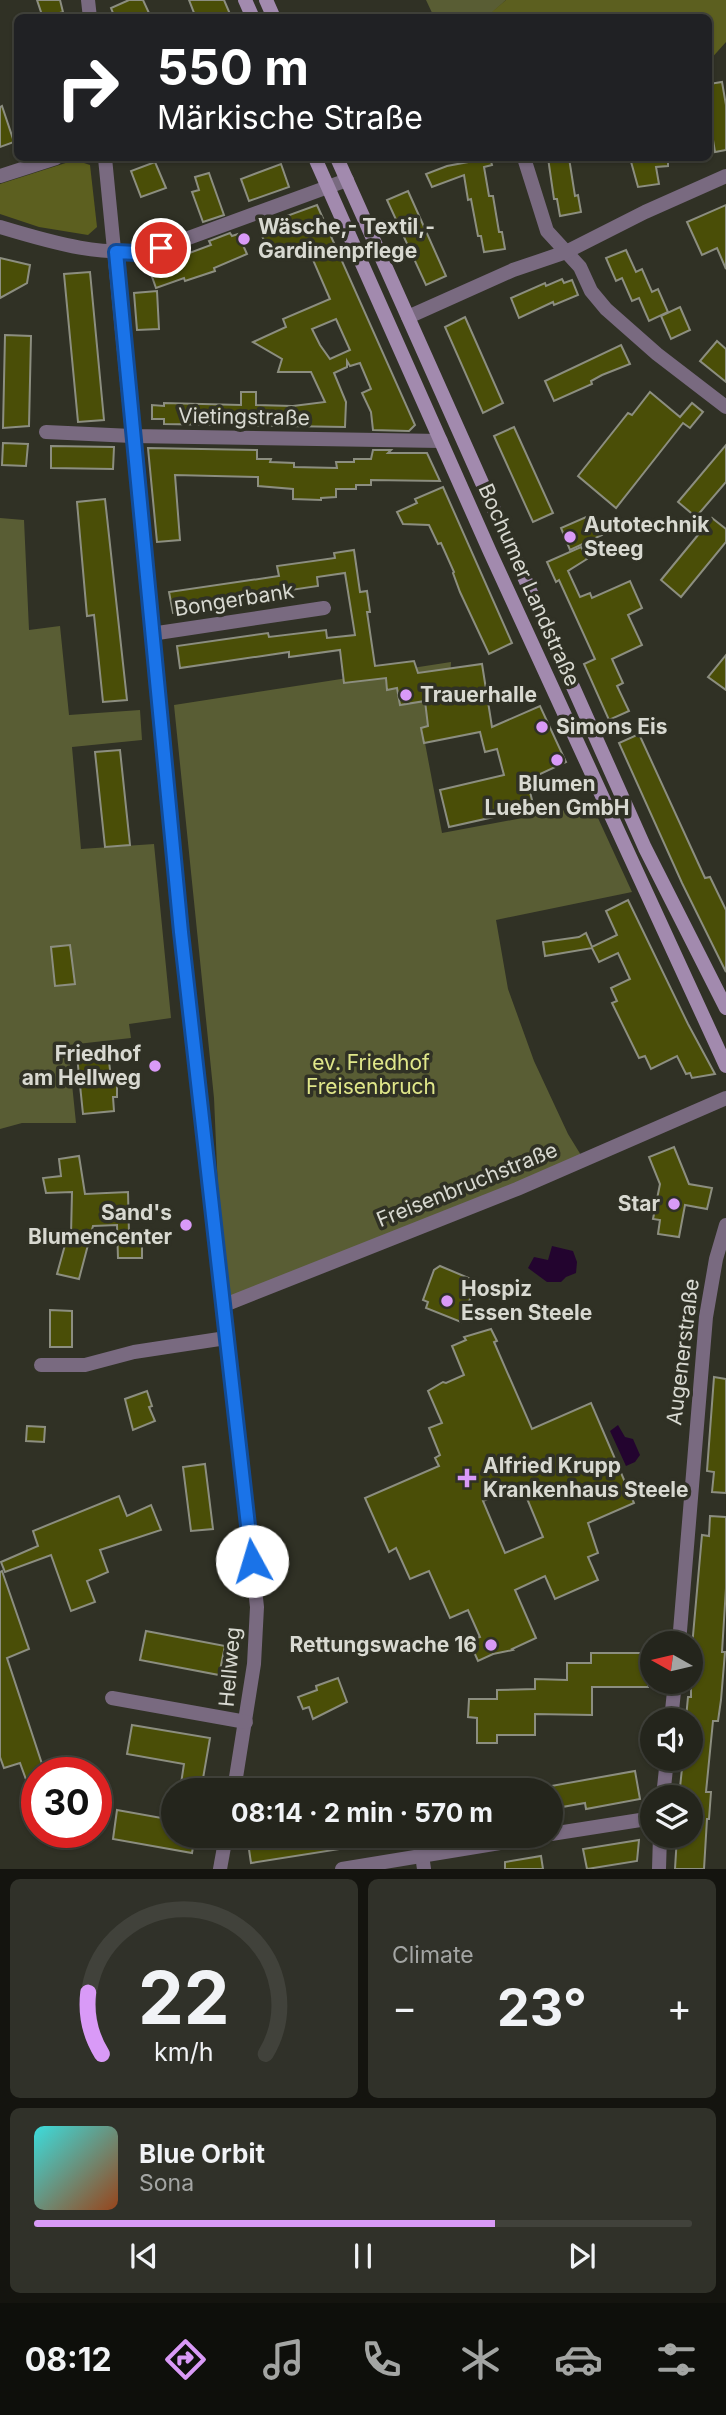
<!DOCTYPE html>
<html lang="en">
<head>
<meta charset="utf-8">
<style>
  :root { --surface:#24251c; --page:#303129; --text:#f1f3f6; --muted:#a3a5a3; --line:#41423b; --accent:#d99af7 }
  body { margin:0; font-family:Inter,sans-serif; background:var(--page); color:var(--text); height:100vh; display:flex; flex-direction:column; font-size:26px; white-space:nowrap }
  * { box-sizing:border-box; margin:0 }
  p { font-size:23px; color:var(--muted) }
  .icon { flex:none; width:38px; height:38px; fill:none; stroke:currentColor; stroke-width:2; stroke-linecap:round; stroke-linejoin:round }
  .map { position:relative; height:1869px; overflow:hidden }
  .side { display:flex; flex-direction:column; gap:10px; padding:10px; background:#14140f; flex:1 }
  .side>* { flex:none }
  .guide { position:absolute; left:14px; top:14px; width:698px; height:147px; border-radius:10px; box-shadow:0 2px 5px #0004,0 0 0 2px var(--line); background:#202124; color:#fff; overflow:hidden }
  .needle { width:46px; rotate:278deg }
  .tools { position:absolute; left:640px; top:1631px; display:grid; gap:14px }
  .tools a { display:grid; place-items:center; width:63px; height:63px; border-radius:50%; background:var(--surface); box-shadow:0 2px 5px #0004,0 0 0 2px var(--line); font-size:35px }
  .speed { position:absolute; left:21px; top:1757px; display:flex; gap:14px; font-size:35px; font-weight:700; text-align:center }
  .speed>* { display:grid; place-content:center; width:91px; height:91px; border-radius:50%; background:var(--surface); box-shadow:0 2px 5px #0004,0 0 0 2px var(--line); line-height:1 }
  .speed .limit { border:10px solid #d22; background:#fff; color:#111 }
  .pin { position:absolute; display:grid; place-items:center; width:60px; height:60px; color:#fff; margin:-30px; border:4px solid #fff; border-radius:50%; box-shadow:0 2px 7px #0007 }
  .me { position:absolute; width:77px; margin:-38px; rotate:354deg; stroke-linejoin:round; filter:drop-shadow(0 0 5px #0008) }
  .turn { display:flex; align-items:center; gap:24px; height:147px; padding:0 28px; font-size:32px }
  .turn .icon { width:91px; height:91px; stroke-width:2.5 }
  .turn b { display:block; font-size:49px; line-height:60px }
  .big { font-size:52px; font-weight:700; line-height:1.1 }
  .side .card { flex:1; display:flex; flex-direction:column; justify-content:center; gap:10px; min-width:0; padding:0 24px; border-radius:10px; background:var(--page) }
  .side .dial { align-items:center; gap:0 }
  .dial svg { height:182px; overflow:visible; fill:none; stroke:var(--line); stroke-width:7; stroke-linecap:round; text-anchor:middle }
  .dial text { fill:var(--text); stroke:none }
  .song { display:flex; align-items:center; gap:21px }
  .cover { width:84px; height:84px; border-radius:10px; background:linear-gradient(135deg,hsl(180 70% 55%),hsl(20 70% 35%)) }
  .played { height:7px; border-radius:4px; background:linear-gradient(90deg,var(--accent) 70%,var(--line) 70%) }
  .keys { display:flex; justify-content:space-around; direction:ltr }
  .heat { display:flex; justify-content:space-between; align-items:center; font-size:38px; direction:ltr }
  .side .tiles { flex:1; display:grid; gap:10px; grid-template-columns:1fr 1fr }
  .card:last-child { grid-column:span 2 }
  .trip { position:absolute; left:161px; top:1778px; width:402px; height:70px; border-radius:35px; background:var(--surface); box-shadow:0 2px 5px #0004,0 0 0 2px var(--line); font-weight:700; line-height:70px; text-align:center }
  .tabs { display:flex; height:112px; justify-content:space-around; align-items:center; background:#0e0f0b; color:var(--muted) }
  .tabs .icon { width:49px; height:49px }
  .tabs .on { color:var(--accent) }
  .tabs b { font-size:32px; color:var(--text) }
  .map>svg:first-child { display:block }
  .green { fill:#595d34 }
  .forest { fill:#5c5f1f }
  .water { fill:#23042f }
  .building { fill:#4a4e07; stroke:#8c8e80; stroke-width:2; fill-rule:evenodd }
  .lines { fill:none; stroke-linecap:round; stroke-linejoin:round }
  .street { stroke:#796a80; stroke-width:14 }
  .secondary { stroke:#a28aae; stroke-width:14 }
  .route-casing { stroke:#114b97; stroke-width:18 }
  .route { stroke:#1a73e8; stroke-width:12 }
  .poi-dot { fill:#d99af7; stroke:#303125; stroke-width:2.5 }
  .labels { text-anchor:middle; stroke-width:7; stroke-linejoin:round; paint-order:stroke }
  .poi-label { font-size:21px; font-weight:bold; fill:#d8d9d1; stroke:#303125; text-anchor:start }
  .street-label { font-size:21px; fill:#d8d9d1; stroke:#303125 }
  .park-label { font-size:21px; fill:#e0e78a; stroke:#303125 }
</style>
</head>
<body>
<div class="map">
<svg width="726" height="1869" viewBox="0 0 726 1869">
  <rect width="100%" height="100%" fill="#303125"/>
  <!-- green -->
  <g class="green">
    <path d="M426 0H506L486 18 434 17Z"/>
    <path d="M0 518 24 520 29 630 60 626 69 715 140 710 142 740 72 747 81 849 154 844 171 1018 129 1024 131 1038 68 1045 76 1123H22L0 1129Z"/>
    <path d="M451 662 447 737 425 743 442 833 592 805 632 892 496 920 508 989 534 1061 568 1134 584 1160 223 1304 214 1098 174 705Z"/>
  </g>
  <!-- forest -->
  <g class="forest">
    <path d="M506 0H726V42L709 61V18L486 17Z"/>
    <path d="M75 160 90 165 97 227 88 235 39 227 0 214V184Z"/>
  </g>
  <!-- water -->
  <g class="water">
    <path d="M552 1246 573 1251 577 1262 576 1273 566 1277 561 1282H547L528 1268 534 1257 548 1260Z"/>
    <path d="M618 1425 625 1437 633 1439 640 1455 635 1462 626 1466 610 1431Z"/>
  </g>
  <!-- building -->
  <g class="building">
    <path d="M37 0H60L63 12 43 18Z"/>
    <path d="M129 0H143L149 13 139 18H115L111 8Z"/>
    <path d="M189 0H224L230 14 222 18H196Z"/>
    <path d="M722 82 726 105V150L715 152 712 134 709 135V84Z"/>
    <path d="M2 106 14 142 0 147V107Z"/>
    <path d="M490 158 492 165 484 167 489 196H493L499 232H502L505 249 484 252 481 236H478L471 199 468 200 464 175 432 187 426 174 447 166Z"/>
    <path d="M548 158H569L575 196 578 195 581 212 560 216 557 199H554Z"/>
    <path d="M630 158H668V166L656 167 659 184 638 187Z"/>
    <path d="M155 162 166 188 141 197 131 171Z"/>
    <path d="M281 164 289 187 249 201 241 179Z"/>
    <path d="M209 173 224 215 203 222 192 192 199 190 195 177Z"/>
    <path d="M408 191 446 276 426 285 387 200Z"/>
    <path d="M317 205 415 425 409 431 373 430 371 412 362 393 371 389 360 363 350 366 347 361V367L334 373 346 402 345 427 164 424V419H152V405L164 406V403L241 405V392H256V405L293 406 325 402 311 372H278L282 359 253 342 286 327 283 319 330 299 307 246 283 256 281 251 269 256 259 226ZM336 319 350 350 330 359 320 345 312 329Z"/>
    <path d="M726 205V269L717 248 702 255 687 222Z"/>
    <path d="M230 233 232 236 238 234 247 254 214 268 215 271 185 281 184 278 156 288 149 268 211 245 209 241Z"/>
    <path d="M626 250 636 272 642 269 652 292 658 289 668 312 649 321 639 298 632 301 622 278 616 281 606 258Z"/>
    <path d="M0 258 30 265 27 283 0 298Z"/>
    <path d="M90 272 104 420 78 422 64 274Z"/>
    <path d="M562 279 564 283 572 280 578 295 554 305 553 302 519 318 511 298 545 283 546 286Z"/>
    <path d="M157 291 159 329 137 330 134 293Z"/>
    <path d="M680 307 690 330 671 339 661 316Z"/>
    <path d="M465 317 503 403 483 413 445 327Z"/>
    <path d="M5 335 31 336 29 426 3 428Z"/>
    <path d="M717 341 726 349V382L700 361Z"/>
    <path d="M621 345 630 364 602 375 591 381 592 384 554 401 545 381Z"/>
    <path d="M650 392 680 417 692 403 703 412 690 428 683 423 616 508 578 476 628 413 632 415Z"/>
    <path d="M514 427 553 513 533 522 494 436Z"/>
    <path d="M3 443 28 444 26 466 2 465Z"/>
    <path d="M726 445V482L696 517 678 502Z"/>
    <path d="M51 446 114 447 113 469 51 468Z"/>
    <path d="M148 448 257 450V459H271L270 462 294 463V467L337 468 336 462H354V459H371L373 450H391L388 453H427L440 481 371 480V485H356V489H336V497L321 498V500L293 499V489L258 486V477L175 475 180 540 157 542Z"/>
    <path d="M443 487 512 643 489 654 460 592 453 573 454 572 441 543 438 544 429 525 403 524 397 512 417 503 415 499Z"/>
    <path d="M105 499 127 700 103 702 94 615 87 616 77 502Z"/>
    <path d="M593 514 602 535 570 550 561 528Z"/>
    <path d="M712 518 726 529V542L681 597 661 580Z"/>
    <path d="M581 547 587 559 568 571 580 597 590 593 592 598 630 581 642 608 628 615 642 645 612 659 623 683 617 686 629 711 609 720 584 664 595 659 559 580 556 582 547 562Z"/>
    <path d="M354 550 360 592 367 591 370 612H367L375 666 414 661 418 673 482 664 492 727 540 706 566 762 527 780 534 808 449 827 440 790 504 775 497 749 485 752 480 732 424 743 421 728 428 726 425 701 400 705 397 688 387 690 386 678 344 683 340 650 289 657V652L180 668 177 646 268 633 269 637 326 630 327 638 355 635 345 573 317 577 318 586 263 594 264 600 173 613 169 592 279 576 277 566 335 558 334 553Z"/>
    <path d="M726 655V690L708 677Z"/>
    <path d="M639 734 705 878 710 877 726 910V972L682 883 619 743Z"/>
    <path d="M120 750 130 845 105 847 95 752Z"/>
    <path d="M628 900 688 1024 715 1074 692 1078 690 1073 686 1074 677 1056 651 1069 645 1056 639 1058 612 1003 617 1001 611 988 630 979 618 953 599 962 592 948 545 956 543 942 579 937 586 933 592 947 617 935 606 911Z"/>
    <path d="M70 945 75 984 55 986 51 947Z"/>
    <path d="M108 1053 111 1078 117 1077V1097H113L114 1111 83 1114 77 1056Z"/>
    <path d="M674 1147 689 1184 712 1188 707 1209 685 1205 679 1237 658 1234 660 1220 653 1219 660 1184 649 1157Z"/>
    <path d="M79 1156 85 1194 128 1192 129 1234H142V1258H118L117 1225 93 1226 79 1279 57 1274 68 1234 71 1235 72 1192 46 1193 43 1178 61 1176 59 1159Z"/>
    <path d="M440 1266 471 1279 469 1284 475 1286 461 1322 426 1308 428 1302 423 1300 434 1270Z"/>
    <path d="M50 1310 72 1311V1347H50Z"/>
    <path d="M491 1329 497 1341 494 1342 532 1429 591 1403 634 1503 588 1523 598 1553 588 1557 598 1580 555 1599 545 1576 515 1590 536 1638 512 1649 513 1650 493 1654 478 1661 469 1641 480 1637 468 1610 450 1618 429 1571 410 1579 396 1548 389 1552 365 1498 439 1466 435 1458 440 1455 429 1428 442 1423 428 1391 443 1382 446 1383 464 1375 452 1346 466 1340 464 1337ZM521 1484 543 1537 505 1553 483 1501Z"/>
    <path d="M714 1377 726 1379V1493L712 1492 714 1472 707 1471Z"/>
    <path d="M147 1391 152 1406 149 1407 155 1421 133 1430 125 1399Z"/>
    <path d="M27 1426 45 1427 44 1442 26 1441Z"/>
    <path d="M205 1464 213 1529 191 1531 183 1467Z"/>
    <path d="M119 1496 127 1516 151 1505 161 1530 100 1550 108 1572 87 1581 95 1602 71 1611 51 1555 5 1572 1 1562 38 1546 33 1531Z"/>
    <path d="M710 1516 726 1517V1588L722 1652H725L721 1700 718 1721H713L706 1792H711L709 1819H707L704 1869H675L677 1836H691V1797H679L683 1759H691V1719L686 1718 688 1697H691V1658L702 1535 709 1536Z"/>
    <path d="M2 1571 29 1649 7 1658 45 1773H37L35 1804 20 1763 4 1768 0 1757V1572Z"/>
    <path d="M146 1631 225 1646 219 1675 140 1660Z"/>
    <path d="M591 1653H648V1687H592V1715L535 1714V1735H497V1743H477V1718L468 1717 469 1699H497V1690L535 1689V1679L567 1680V1663H591Z"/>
    <path d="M338 1678 347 1702 313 1719 309 1707 303 1709 298 1697 317 1690 316 1686Z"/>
    <path d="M132 1725 210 1738 201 1790H180L184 1764 127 1754Z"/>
    <path d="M635 1771 640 1799 586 1809 585 1803 551 1809V1786Z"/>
    <path d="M117 1810 173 1820V1836H195L192 1853 113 1839Z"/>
    <path d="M247 1836H378V1843L251 1863Z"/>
    <path d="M639 1840 637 1861 587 1869 583 1849Z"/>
    <path d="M541 1856 543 1869H505V1862Z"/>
  </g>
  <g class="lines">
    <!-- street -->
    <g class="street">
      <path d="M88 0 90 18"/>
      <path d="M105 158 181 932 257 1607 254 1664 234 1790"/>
      <path d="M524 158 547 231 580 267 591 291 606 309 657 354 726 407"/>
      <path d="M0 176 56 158"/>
      <path d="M0 227C53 243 106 259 161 248L347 180"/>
      <path d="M408 317 513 270 566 252 645 212 726 176"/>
      <path d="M46 432 132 436 441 441"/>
      <path d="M151 634 324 608"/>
      <path d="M222 1306 517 1189 726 1098"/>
      <path d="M41 1365H85L134 1352 226 1338"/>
      <path d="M679 1643 706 1317 716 1259 726 1225"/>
      <path d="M112 1698 246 1722"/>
      <path d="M671 1720 675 1682"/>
      <path d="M663 1797 667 1759"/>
      <path d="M551 1834 653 1818"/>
      <path d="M422 1855 424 1869"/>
      <path d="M220 1869 226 1836"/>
      <path d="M342 1869 543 1836"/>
      <path d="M659 1869 660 1836"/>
    </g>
    <!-- secondary -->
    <g class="secondary">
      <path d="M245 0 253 18"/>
      <path d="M266 0 274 18"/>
      <path d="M315 158 490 552 726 1066"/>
      <path d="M337 158 645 848 726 1008"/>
    </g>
  </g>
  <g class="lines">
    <defs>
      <path id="route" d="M161 248 137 253 116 252 181 932 252 1561"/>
    </defs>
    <!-- route casing -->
    <use href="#route" class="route-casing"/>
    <!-- route -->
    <use href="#route" class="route"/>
  </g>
  <!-- markers -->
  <g class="poi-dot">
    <circle cx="244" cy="239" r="7"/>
    <circle cx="570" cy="537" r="7"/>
    <circle cx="406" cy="695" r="7"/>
    <circle cx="542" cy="727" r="7"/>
    <circle cx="557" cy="760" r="7"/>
    <circle cx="155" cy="1066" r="7"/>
    <circle cx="674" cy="1204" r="7"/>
    <circle cx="186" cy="1225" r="7"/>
    <circle cx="447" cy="1301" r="7"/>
    <path d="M463.5 1467.5h7v7h7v7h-7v7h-7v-7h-7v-7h7z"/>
    <circle cx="491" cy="1645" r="7"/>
  </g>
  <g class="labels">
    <!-- poi labels -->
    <g class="poi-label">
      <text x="258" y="234">Wäsche,- Textil,-<tspan x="258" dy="24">Gardinenpflege</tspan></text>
      <text x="584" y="532">Autotechnik<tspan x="584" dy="24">Steeg</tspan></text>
      <text x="420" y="702">Trauerhalle</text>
      <text x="556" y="734">Simons Eis</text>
      <text x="557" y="791" text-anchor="middle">Blumen<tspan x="557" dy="24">Lueben GmbH</tspan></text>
      <text x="141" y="1061" text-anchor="end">Friedhof<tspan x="141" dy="24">am Hellweg</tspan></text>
      <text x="660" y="1211" text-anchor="end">Star</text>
      <text x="172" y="1220" text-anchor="end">Sand's<tspan x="172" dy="24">Blumencenter</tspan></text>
      <text x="461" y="1296">Hospiz<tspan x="461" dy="24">Essen Steele</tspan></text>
      <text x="483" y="1473">Alfried Krupp<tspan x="483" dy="24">Krankenhaus Steele</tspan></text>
      <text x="477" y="1652" text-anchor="end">Rettungswache 16</text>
    </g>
    <!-- street labels -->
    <g class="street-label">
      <text transform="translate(244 417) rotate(1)" y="7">Vietingstraße</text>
      <text transform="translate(529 585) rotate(66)" y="7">Bochumer Landstraße</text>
      <text transform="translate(234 600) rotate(-9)" y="7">Bongerbank</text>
      <text transform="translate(467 1185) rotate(-22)" y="7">Freisenbruchstraße</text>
      <text transform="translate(683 1352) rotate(-83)" y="7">Augenerstraße</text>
      <text transform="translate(230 1667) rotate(-85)" y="7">Hellweg</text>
    </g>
    <!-- park labels -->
    <g class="park-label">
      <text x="371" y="1070">ev. Friedhof<tspan x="371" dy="24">Freisenbruch</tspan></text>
    </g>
  </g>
</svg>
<div class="tools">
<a><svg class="needle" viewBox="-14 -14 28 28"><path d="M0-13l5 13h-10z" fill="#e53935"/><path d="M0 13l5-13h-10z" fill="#a3a5a3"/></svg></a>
<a><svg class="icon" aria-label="sound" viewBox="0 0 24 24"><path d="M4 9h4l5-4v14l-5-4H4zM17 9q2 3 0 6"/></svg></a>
<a><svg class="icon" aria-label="layers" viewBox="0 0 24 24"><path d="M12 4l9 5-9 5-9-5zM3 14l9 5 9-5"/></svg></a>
</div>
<div class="speed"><div class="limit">30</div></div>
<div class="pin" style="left:161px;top:248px;background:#d93025"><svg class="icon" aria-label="arrive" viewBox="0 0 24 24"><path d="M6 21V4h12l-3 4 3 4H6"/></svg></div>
<svg class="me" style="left:252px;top:1561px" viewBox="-20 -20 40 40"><circle r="19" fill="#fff"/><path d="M0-13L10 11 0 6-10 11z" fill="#1a73e8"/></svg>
<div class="trip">08:14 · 2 min · 570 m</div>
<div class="guide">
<div class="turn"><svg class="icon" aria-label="right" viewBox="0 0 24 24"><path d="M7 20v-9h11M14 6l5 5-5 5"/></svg><div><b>550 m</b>Märkische Straße</div></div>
</div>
</div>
<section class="side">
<div class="tiles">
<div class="card dial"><svg viewBox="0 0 100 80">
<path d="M14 69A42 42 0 1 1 86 69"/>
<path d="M14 69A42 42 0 0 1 8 42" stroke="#d99af7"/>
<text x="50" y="56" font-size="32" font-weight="700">22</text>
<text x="50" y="72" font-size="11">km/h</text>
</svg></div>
<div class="card"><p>Climate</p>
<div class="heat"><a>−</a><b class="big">23°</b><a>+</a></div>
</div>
<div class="card">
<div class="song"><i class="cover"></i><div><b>Blue Orbit</b><p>Sona</p></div></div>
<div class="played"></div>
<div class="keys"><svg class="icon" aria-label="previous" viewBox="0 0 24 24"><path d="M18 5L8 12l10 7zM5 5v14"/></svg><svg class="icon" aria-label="pause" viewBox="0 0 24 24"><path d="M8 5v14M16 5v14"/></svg><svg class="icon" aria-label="next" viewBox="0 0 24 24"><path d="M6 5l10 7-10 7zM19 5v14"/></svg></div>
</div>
</div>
</section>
<nav class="tabs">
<b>08:12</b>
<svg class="icon on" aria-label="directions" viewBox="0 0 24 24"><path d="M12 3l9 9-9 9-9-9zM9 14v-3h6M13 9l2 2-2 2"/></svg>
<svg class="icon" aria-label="music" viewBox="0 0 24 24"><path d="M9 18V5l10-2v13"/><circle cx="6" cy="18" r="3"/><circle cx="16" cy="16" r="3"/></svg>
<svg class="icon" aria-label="phone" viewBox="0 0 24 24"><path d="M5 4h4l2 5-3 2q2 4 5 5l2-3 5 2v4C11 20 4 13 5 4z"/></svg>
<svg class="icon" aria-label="climate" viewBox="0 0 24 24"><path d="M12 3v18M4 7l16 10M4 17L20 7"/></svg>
<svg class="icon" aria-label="car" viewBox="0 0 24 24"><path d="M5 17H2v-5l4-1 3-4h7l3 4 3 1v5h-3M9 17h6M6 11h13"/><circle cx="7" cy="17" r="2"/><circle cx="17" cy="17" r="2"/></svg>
<svg class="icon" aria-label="filters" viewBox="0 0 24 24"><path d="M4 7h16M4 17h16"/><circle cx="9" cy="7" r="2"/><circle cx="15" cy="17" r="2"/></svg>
</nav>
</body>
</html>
